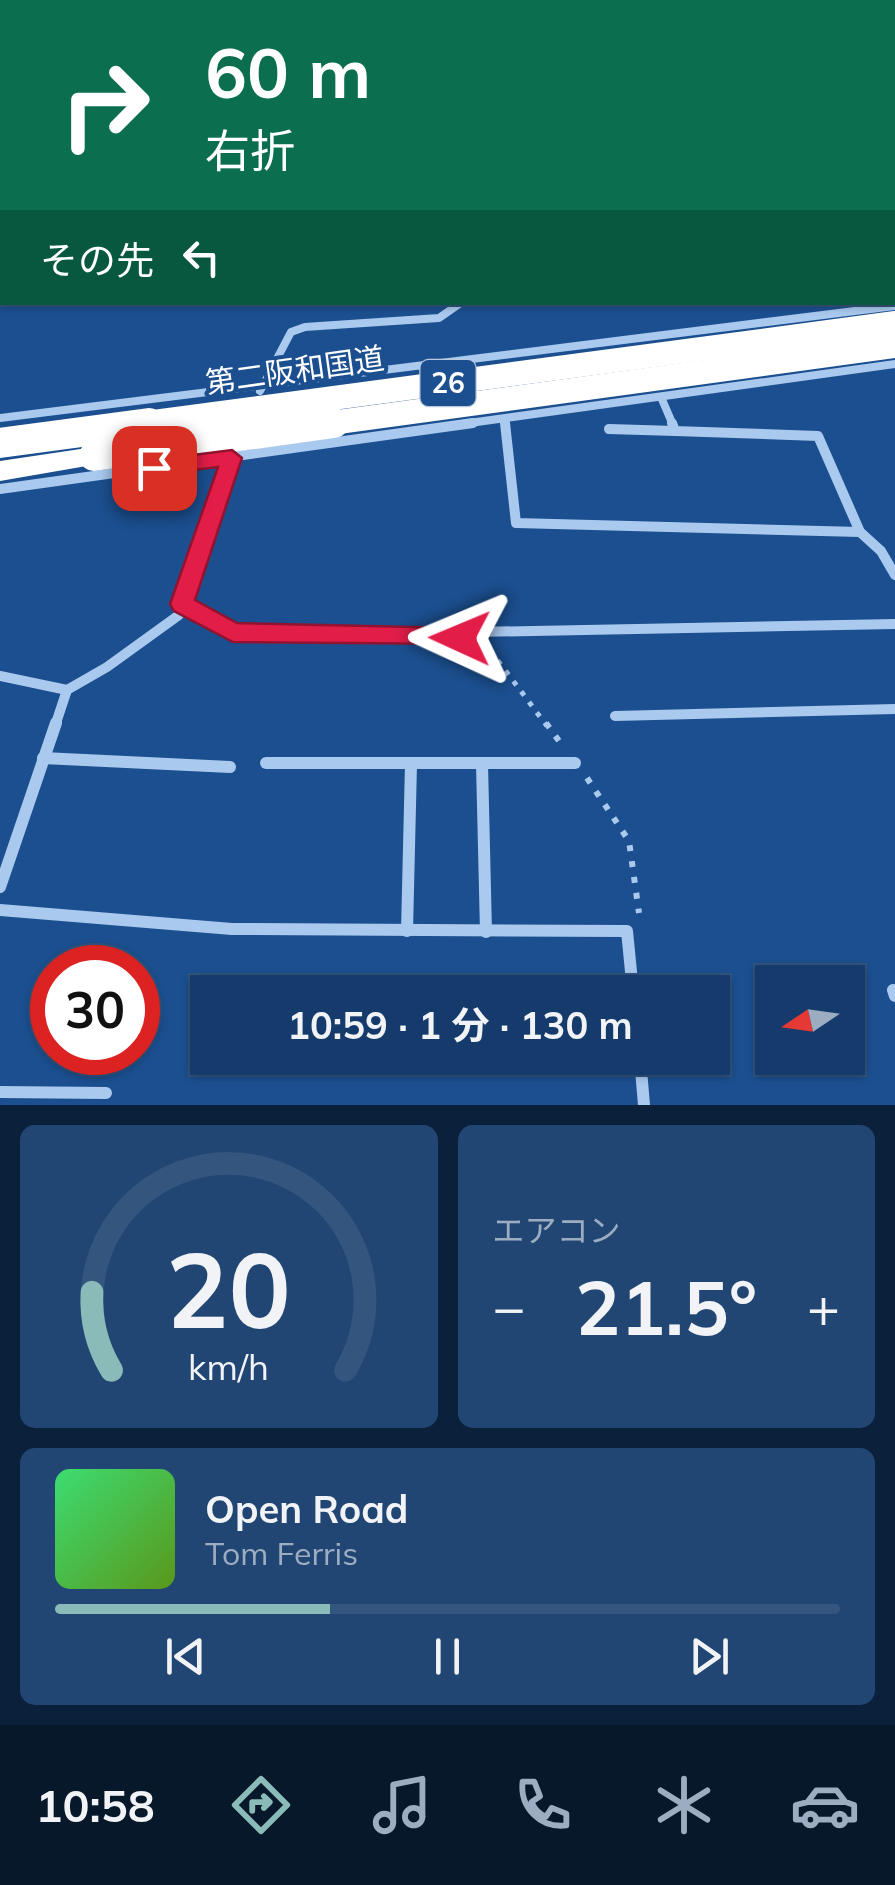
<!DOCTYPE html>
<html lang="ja">
<head>
<meta charset="utf-8">
<style>
  :root { --surface:#143b6b; --page:#214673; --text:#f1f3f6; --muted:#9dadc1; --line:#33557e; --accent:#8bbbb9 }
  body { margin:0; font-family:Mulish,"Noto Sans JP",sans-serif; background:var(--page); color:var(--text); height:100vh; display:flex; flex-direction:column; font-size:38px; white-space:nowrap }
  * { box-sizing:border-box; margin:0 }
  p { font-size:32px; color:var(--muted) }
  .icon { flex:none; width:55px; height:55px; fill:none; stroke:currentColor; stroke-width:2; stroke-linecap:round; stroke-linejoin:round }
  .map { position:relative; height:1105px; overflow:hidden }
  .panel { display:flex; flex-direction:column; gap:20px; padding:20px; background:#0b203b; flex:1 }
  .panel>* { flex:none }
  .guide { position:absolute; left:0px; top:0px; width:895px; height:305px; box-shadow:0 2px 8px #0004,0 0 0 2px var(--line); background:#0b6e4f; color:#fff; overflow:hidden }
  .needle { width:65px; rotate:257deg }
  .fabs { position:absolute; left:755px; top:965px; display:grid; gap:20px }
  .fabs a { display:grid; place-items:center; width:110px; height:110px; border-radius:0px; background:var(--surface); box-shadow:0 2px 8px #0004,0 0 0 2px var(--line); font-size:50px }
  .speed { position:absolute; left:30px; top:945px; display:flex; gap:20px; font-size:50px; font-weight:700; text-align:center }
  .speed>* { display:grid; place-content:center; width:130px; height:130px; border-radius:50%; background:var(--surface); box-shadow:0 2px 8px #0004,0 0 0 2px var(--line); line-height:1 }
  .speed .limit { border:15px solid #d22; background:#fff; color:#111 }
  .pin { position:absolute; display:grid; place-items:center; width:85px; height:85px; color:#fff; margin:-42px; border-radius:20px; box-shadow:0 5px 15px #0006 }
  .me { position:absolute; width:110px; margin:-55px; rotate:271deg; stroke-linejoin:round; filter:drop-shadow(0 0 8px #0008) }
  .turn { display:flex; align-items:center; gap:35px; height:210px; padding:0 40px; font-size:45px }
  .turn .icon { width:130px; height:130px; stroke-width:2.5 }
  .turn b { display:block; font-size:70px; line-height:85px }
  .then { display:flex; align-items:center; height:95px; padding:0 40px; background:#0003; gap:20px; font-size:38px }
  .big { font-size:75px; font-weight:700; line-height:1.1 }
  .panel .widget { flex:1; display:flex; flex-direction:column; justify-content:center; gap:15px; min-width:0; padding:0 35px; border-radius:15px; background:var(--page) }
  .panel .dial { align-items:center; gap:0 }
  .dial svg { height:260px; overflow:visible; fill:none; stroke:var(--line); stroke-width:7; stroke-linecap:round; text-anchor:middle }
  .dial text { fill:var(--text); stroke:none }
  .song { display:flex; align-items:center; gap:30px }
  .cover { width:120px; height:120px; border-radius:15px; background:linear-gradient(135deg,hsl(140 70% 55%),hsl(90 70% 35%)) }
  .played { height:10px; border-radius:5px; background:linear-gradient(90deg,var(--accent) 35%,var(--line) 35%) }
  .keys { display:flex; justify-content:space-around; direction:ltr }
  .heat { display:flex; justify-content:space-between; align-items:center; font-size:55px; direction:ltr }
  .panel .tiles { flex:1; display:grid; gap:20px; grid-template-columns:1fr 1fr }
  .widget:last-child { grid-column:span 2 }
  .trip { position:absolute; left:190px; top:975px; width:540px; height:100px; border-radius:0px; background:var(--surface); box-shadow:0 2px 8px #0004,0 0 0 2px var(--line); font-weight:700; line-height:100px; text-align:center }
  .menu { display:flex; height:160px; justify-content:space-around; align-items:center; background:#08182b; color:var(--muted) }
  .menu .icon { width:70px; height:70px }
  .menu .current { color:var(--accent) }
  .menu b { font-size:45px; color:var(--text) }
  .map>svg:first-child { display:block }
  .lines { fill:none; stroke-linecap:round; stroke-linejoin:round }
  .river { stroke:#3c6290; stroke-width:55 }
  .path-far1 { stroke:#a9c9ee; stroke-width:5; stroke-dasharray:5 8; stroke-linecap:butt }
  .path { stroke:#a9c9ee; stroke-width:6; stroke-dasharray:6 10; stroke-linecap:butt }
  .street-far2 { stroke:#a9c9ee; stroke-width:8 }
  .street-far1 { stroke:#a9c9ee; stroke-width:10 }
  .street { stroke:#a9c9ee; stroke-width:12 }
  .secondary { fill:#d6e6fa; fill-rule:evenodd }
  .highway { fill:#fff; fill-rule:evenodd }
  .highway-bridge-far1 { stroke:#fff; stroke-width:24 }
  .highway-bridge { stroke:#fff; stroke-width:30 }
  .route { fill:#e11d48; stroke:#92132f; stroke-width:2.5 }
  .labels { text-anchor:middle; stroke-width:8; stroke-linejoin:round; paint-order:stroke }
  .shield { fill:#1b4f8f; stroke:#bbcadd; stroke-width:2.5 }
  .shield-label { font-size:28px; font-weight:bold; fill:#fff }
  .street-label { font-size:30px; fill:#fff; stroke:#1b4f8f }
</style>
</head>
<body>
<div class="map">
<svg width="895" height="1105" viewBox="0 0 895 1105">
  <rect width="100%" height="100%" fill="#1b4f8f"/>
  <g class="lines">
    <!-- river -->
    <g class="river">
      <path d="M203 2 205 0"/>
      <path d="M0 228 2 225"/>
    </g>
    <!-- path-far1 -->
    <path class="path-far1" d="M490 650 547 726"/>
    <!-- path -->
    <g class="path">
      <path d="M546 723 559 741"/>
      <path d="M587 778 629 841 639 913"/>
    </g>
    <!-- street-far2 -->
    <g class="street-far2">
      <path d="M260 391 291 332 305 327 439 318 462 302"/>
      <path d="M661 397 673 425"/>
      <path d="M0 418 895 306"/>
      <path d="M505 419 506 425"/>
      <path d="M455 425 895 364"/>
    </g>
    <!-- street-far1 -->
    <g class="street-far1">
      <path d="M505 423 516 523 860 532"/>
      <path d="M672 423 675 431 818 436 860 532 881 551 895 575"/>
      <path d="M609 429 675 431"/>
      <path d="M0 489 473 423"/>
      <path d="M182 604 233 632 461 637"/>
      <path d="M476 632 895 624"/>
      <path d="M0 676 67 690"/>
      <path d="M615 716 895 709"/>
      <path d="M55 726 67 690 107 667 179 615 234 452"/>
    </g>
    <!-- street -->
    <g class="street">
      <path d="M43 758 230 767"/>
      <path d="M266 763H575"/>
      <path d="M482 764 486 932"/>
      <path d="M0 887 56 723"/>
      <path d="M0 910 232 929 627 931 633 992"/>
      <path d="M407 931 411 764"/>
      <path d="M893 990 895 996"/>
      <path d="M640 1058 644 1105"/>
      <path d="M0 1092 106 1093"/>
    </g>
    <!-- secondary -->
    <g class="secondary">
      <path d="M751 0H764L766 2H753Z"/>
      <path d="M892 100 895 101V110L892 109Z"/>
    </g>
    <!-- highway -->
    <path class="highway" d="M94 447 104 449 108 456 104 463 0 481V461Z"/>
    <!-- highway-bridge-far1 -->
    <g class="highway-bridge-far1">
      <path d="M131 425 895 323"/>
      <path d="M316 425 895 346"/>
    </g>
    <!-- highway-bridge -->
    <g class="highway-bridge">
      <path d="M0 443 149 423"/>
      <path d="M94 456 334 423"/>
    </g>
  </g>
  <!-- route -->
  <path class="route" d="M232 450 242 458 195 600 237 623 460 628 469 631 473 638 469 644 233 642 174 611 170 604 218 467 154 475 144 468 154 460Z"/>
  <g class="labels">
    <!-- shield labels -->
    <rect class="shield" x="420.5" y="360" width="55" height="46" rx="8"/>
    <g class="shield-label">
      <text x="448" y="393">26</text>
    </g>
    <!-- street labels -->
    <g class="street-label">
      <text transform="translate(295 371) rotate(-8)" y="10">第二阪和国道</text>
    </g>
  </g>
</svg>
<div class="fabs">
<a><svg class="needle" viewBox="-14 -14 28 28"><path d="M0-13l5 13h-10z" fill="#e53935"/><path d="M0 13l5-13h-10z" fill="#9dadc1"/></svg></a>
</div>
<div class="speed"><div class="limit">30</div></div>
<div class="pin" style="left:154px;top:468px;background:#d93025"><svg class="icon" aria-label="arrive" viewBox="0 0 24 24"><path d="M6 21V4h12l-3 4 3 4H6"/></svg></div>
<svg class="me" style="left:460px;top:638px" viewBox="-20 -20 40 40"><path d="M0-17L14 15 0 8-14 15z" fill="#e11d48" stroke="#fff" stroke-width="4"/></svg>
<div class="trip">10:59 · 1 分 · 130 m</div>
<div class="guide">
<div class="turn"><svg class="icon" aria-label="right" viewBox="0 0 24 24"><path d="M7 20v-9h11M14 6l5 5-5 5"/></svg><div><b>60 m</b>右折</div></div>
<div class="then">その先<svg class="icon" aria-label="left" viewBox="0 0 24 24"><path d="M17 20v-9H6M10 6l-5 5 5 5"/></svg></div>
</div>
</div>
<section class="panel">
<div class="tiles">
<div class="widget dial"><svg viewBox="0 0 100 80">
<path d="M14 69A42 42 0 1 1 86 69"/>
<path d="M14 69A42 42 0 0 1 8 45" stroke="#8bbbb9"/>
<text x="50" y="56" font-size="32" font-weight="700">20</text>
<text x="50" y="72" font-size="11">km/h</text>
</svg></div>
<div class="widget"><p>エアコン</p>
<div class="heat"><a>−</a><b class="big">21.5°</b><a>+</a></div>
</div>
<div class="widget">
<div class="song"><i class="cover"></i><div><b>Open Road</b><p>Tom Ferris</p></div></div>
<div class="played"></div>
<div class="keys"><svg class="icon" aria-label="previous" viewBox="0 0 24 24"><path d="M18 5L8 12l10 7zM5 5v14"/></svg><svg class="icon" aria-label="pause" viewBox="0 0 24 24"><path d="M8 5v14M16 5v14"/></svg><svg class="icon" aria-label="next" viewBox="0 0 24 24"><path d="M6 5l10 7-10 7zM19 5v14"/></svg></div>
</div>
</div>
</section>
<nav class="menu">
<b>10:58</b>
<svg class="icon current" aria-label="directions" viewBox="0 0 24 24"><path d="M12 3l9 9-9 9-9-9zM9 14v-3h6M13 9l2 2-2 2"/></svg>
<svg class="icon" aria-label="music" viewBox="0 0 24 24"><path d="M9 18V5l10-2v13"/><circle cx="6" cy="18" r="3"/><circle cx="16" cy="16" r="3"/></svg>
<svg class="icon" aria-label="phone" viewBox="0 0 24 24"><path d="M5 4h4l2 5-3 2q2 4 5 5l2-3 5 2v4C11 20 4 13 5 4z"/></svg>
<svg class="icon" aria-label="climate" viewBox="0 0 24 24"><path d="M12 3v18M4 7l16 10M4 17L20 7"/></svg>
<svg class="icon" aria-label="car" viewBox="0 0 24 24"><path d="M5 17H2v-5l4-1 3-4h7l3 4 3 1v5h-3M9 17h6M6 11h13"/><circle cx="7" cy="17" r="2"/><circle cx="17" cy="17" r="2"/></svg>
</nav>
</body>
</html>
